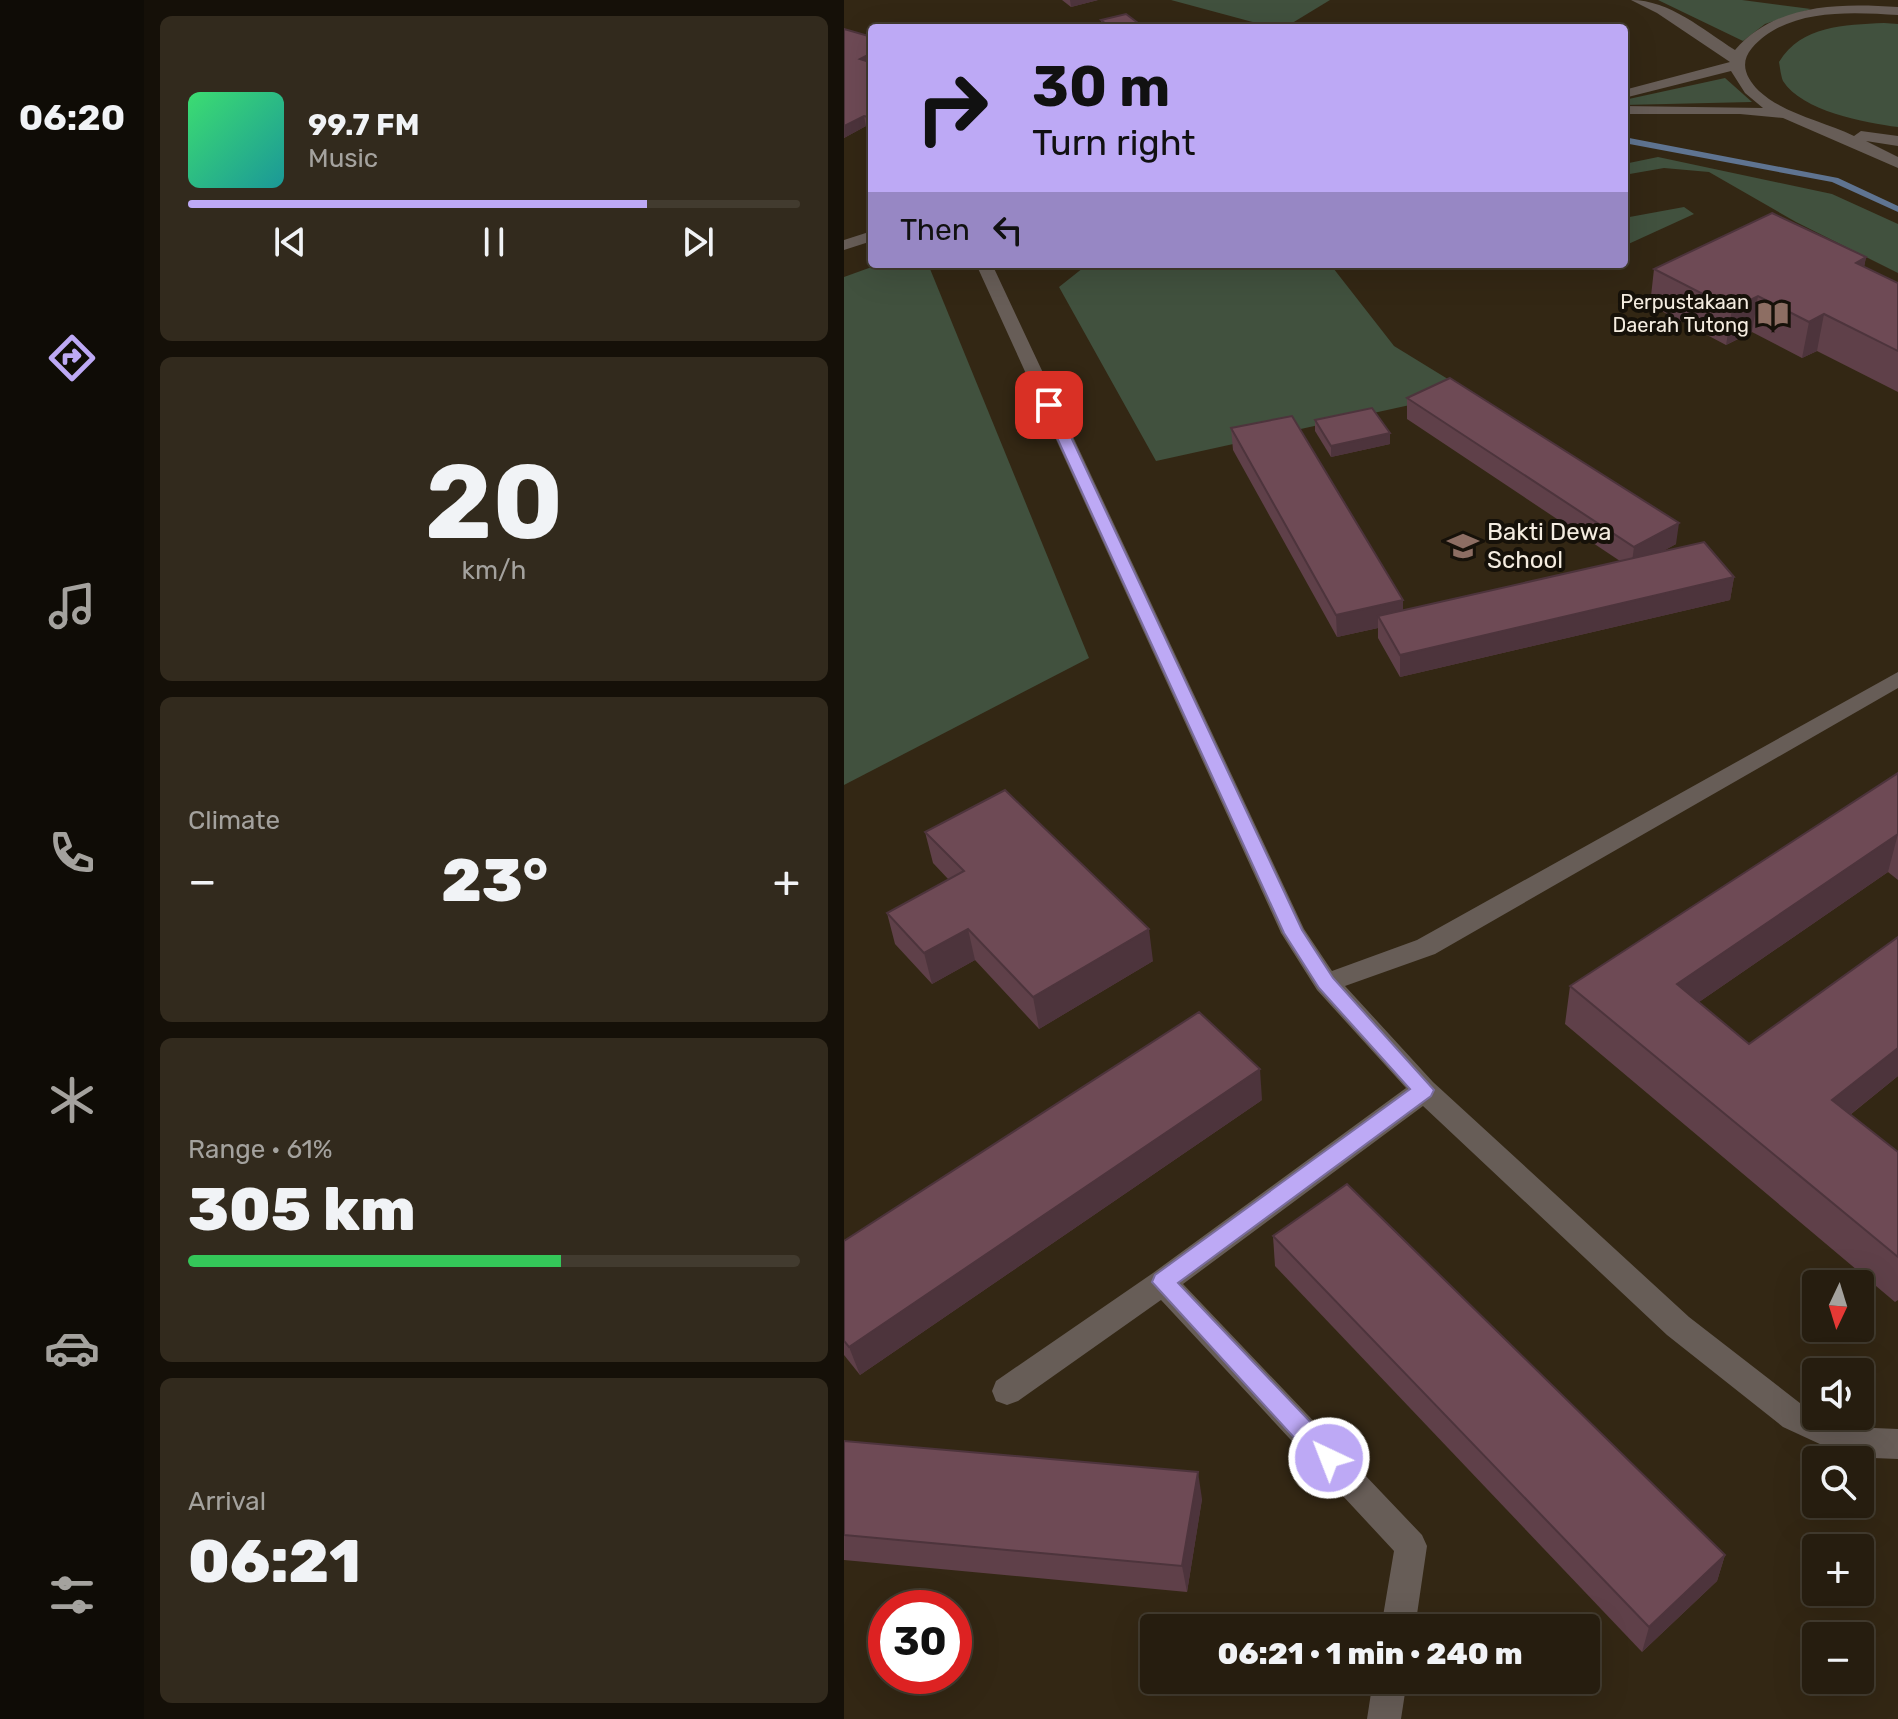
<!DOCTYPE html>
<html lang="en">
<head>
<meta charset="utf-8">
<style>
  :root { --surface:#261d0f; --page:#322a1d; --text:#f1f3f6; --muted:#a4a29e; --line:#423b2f; --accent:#bda9f5 }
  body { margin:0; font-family:Rubik,sans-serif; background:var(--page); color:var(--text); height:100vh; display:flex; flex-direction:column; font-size:30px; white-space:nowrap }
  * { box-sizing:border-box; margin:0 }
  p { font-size:26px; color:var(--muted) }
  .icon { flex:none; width:44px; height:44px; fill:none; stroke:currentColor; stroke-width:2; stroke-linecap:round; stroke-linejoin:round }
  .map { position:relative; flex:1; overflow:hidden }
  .sheet { display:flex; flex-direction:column; gap:16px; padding:16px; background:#151008; width:700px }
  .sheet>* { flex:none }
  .hud { position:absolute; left:24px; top:24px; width:760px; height:244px; border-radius:8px; box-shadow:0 8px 32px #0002,0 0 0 2px var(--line); background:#bda9f5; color:#111; overflow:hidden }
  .needle { width:52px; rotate:184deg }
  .buttons { position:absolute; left:958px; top:1270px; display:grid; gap:16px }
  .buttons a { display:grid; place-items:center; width:72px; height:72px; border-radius:8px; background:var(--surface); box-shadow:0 8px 32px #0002,0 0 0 2px var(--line); font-size:40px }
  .speed { position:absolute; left:24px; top:1590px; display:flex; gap:16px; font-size:40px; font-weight:700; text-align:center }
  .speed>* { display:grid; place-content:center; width:104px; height:104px; border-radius:50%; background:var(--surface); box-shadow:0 8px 32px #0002,0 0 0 2px var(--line); line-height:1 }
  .speed .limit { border:12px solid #d22; background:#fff; color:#111 }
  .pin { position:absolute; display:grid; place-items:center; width:68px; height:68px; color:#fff; margin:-34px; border-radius:16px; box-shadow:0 4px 12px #0006 }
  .me { position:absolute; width:88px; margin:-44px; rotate:317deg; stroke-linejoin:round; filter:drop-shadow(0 0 6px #0008) }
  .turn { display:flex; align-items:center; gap:28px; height:168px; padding:0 32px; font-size:36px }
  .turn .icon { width:104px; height:104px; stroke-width:2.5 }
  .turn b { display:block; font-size:56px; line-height:68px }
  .then { display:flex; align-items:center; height:76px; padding:0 32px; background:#0003; gap:16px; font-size:30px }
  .big { font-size:60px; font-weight:800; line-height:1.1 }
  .sheet .tile { flex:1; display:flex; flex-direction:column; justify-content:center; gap:12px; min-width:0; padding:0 28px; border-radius:12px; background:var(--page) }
  .sheet .dial { align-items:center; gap:0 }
  .dial b { font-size:104px; line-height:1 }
  .song { display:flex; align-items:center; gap:24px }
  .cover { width:96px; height:96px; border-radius:12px; background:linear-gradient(135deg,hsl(140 70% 55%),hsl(180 70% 35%)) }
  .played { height:8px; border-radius:4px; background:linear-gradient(90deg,var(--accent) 75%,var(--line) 75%) }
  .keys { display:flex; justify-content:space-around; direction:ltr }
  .heat { display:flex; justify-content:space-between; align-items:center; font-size:44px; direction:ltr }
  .charge { height:12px; border-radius:6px; background:linear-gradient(90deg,#34c759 61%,var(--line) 0) }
  .trip { position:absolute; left:296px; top:1614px; width:460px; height:80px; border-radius:8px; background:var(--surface); box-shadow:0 8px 32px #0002,0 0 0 2px var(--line); font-weight:800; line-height:80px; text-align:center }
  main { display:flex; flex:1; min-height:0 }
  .dock { display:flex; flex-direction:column; width:144px; justify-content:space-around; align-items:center; background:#0f0c06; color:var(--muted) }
  .dock .icon { width:56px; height:56px }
  .dock .current { color:var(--accent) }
  .dock b { font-size:36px; color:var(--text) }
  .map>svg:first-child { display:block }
  .green { fill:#41513e }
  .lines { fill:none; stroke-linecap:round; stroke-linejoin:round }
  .stream { fill:#5f7491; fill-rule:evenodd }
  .minor { fill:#675d57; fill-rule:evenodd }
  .wall { fill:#5f4049 }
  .shaded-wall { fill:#4d343c }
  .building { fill:#6e4a55; stroke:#4d343c; stroke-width:2 }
  .route { fill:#bda9f5; stroke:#7b6e9f; stroke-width:2 }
  .labels { text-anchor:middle; stroke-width:8; stroke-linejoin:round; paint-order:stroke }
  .far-poi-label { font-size:20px; fill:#f4ece0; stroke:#161109; text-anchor:end }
  .poi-label { font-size:24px; fill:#f4ece0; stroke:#161109; text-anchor:start }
</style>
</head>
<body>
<main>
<nav class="dock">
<b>06:20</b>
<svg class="icon current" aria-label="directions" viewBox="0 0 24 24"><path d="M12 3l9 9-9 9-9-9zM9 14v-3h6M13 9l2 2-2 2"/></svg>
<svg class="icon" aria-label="music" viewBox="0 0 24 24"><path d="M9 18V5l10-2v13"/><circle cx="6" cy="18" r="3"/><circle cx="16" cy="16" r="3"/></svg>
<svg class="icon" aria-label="phone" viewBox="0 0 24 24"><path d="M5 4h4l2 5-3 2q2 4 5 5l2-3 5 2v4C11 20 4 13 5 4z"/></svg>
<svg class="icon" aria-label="climate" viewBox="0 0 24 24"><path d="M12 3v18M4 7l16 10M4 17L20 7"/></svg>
<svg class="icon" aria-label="car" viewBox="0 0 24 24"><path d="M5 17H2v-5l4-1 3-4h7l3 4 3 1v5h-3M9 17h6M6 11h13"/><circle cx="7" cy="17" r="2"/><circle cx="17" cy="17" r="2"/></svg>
<svg class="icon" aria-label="filters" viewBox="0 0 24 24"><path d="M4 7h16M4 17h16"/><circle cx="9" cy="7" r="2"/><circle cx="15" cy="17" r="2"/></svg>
</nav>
<section class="sheet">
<div class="tile">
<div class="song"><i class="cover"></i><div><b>99.7 FM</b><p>Music</p></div></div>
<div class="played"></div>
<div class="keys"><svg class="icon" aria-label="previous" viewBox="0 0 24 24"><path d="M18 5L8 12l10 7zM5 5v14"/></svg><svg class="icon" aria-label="pause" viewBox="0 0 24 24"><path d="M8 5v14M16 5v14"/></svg><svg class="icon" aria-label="next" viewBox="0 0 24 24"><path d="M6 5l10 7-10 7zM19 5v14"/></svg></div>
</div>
<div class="tile dial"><b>20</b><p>km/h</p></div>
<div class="tile"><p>Climate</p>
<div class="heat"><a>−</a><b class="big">23°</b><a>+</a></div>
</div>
<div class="tile"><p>Range · 61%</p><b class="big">305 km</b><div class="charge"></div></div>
<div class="tile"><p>Arrival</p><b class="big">06:21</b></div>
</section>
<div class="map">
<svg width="1054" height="1719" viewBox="0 0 1054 1719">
  <rect width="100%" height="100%" fill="#332714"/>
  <!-- green -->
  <g class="green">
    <path d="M327 0H486L440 28H431Z"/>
    <path d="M814 0H898L967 9 921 24 899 41Z"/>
    <path d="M1040 23 1054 24V127C1021 123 958 111 939 81 937 76 936 68 935 62 958 25 1000 25 1040 23Z"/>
    <path d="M881 78 908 102 780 105V100Z"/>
    <path d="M814 157 988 194 1054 224V273L952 222 865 172 820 168 780 175V164Z"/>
    <path d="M840 207 850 214 780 246V218Z"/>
    <path d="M36 264H84L245 658 0 785V277Z"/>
    <path d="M244 264H486L550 346 625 392 312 461 215 287Z"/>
  </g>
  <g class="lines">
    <!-- stream -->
    <path class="stream" d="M780 137 994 178 1054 206V212L988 182 780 143Z"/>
    <!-- minor -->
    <g class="minor">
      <path d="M787 0C826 0 859 30 891 50 932 3 996 3 1054 7V15C1006 12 943 8 908 48 895 63 902 78 915 91 940 114 979 121 1010 136L1017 131 1054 136V146L1022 141 1054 157V168L939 118 896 114H780V106L919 108 901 93 887 71 780 98V90L886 62 813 13Z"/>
      <path d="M28 231V241L0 250V240Z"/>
      <path d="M132 264H148L460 929 488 971 573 940 1054 672V688L591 954 501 986 589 1082 845 1317 961 1407 972 1412V1416H981L1006 1427 1054 1429V1459L1004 1457 939 1427 823 1335 579 1106 339 1284 578 1535 583 1546 571 1628H537L550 1551 317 1300 174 1401 163 1405 152 1401 148 1391 152 1381 309 1273 562 1088 473 990 437 933Z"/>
      <path d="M529 1680H563L557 1719H523Z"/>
    </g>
  </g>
  <!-- wall -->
  <g class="wall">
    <path d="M218 0H254L227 7Z"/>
    <path d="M257 20 294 23V28H258Z"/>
    <path d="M0 29 28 37V128L22 126 0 138Z"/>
    <path d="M1022 257 1020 267 1054 283V392L973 351 958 358 908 332 882 345 806 305 810 269Z"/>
    <path d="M563 398 832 544 819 551 890 577 886 600 556 677 534 638V628L493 637 389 450 387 428 559 600V610L776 561 563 419Z"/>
    <path d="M471 420 546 444 487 457 471 431Z"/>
    <path d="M1054 773V880L1044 872 855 1002 905 1044 1054 1076 1006 1115 1054 1152V1300L1051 1302 721 1024 726 986Z"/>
    <path d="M81 832 309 961 195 1029 131 960 88 984 51 944 43 913 105 880 89 863Z"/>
    <path d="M418 1100 16 1375 0 1355V1241Z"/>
    <path d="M429 1236 881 1555 873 1581 798 1652 431 1266Z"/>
    <path d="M0 1441 358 1499 343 1592 0 1560Z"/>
  </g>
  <!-- shaded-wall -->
  <g class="shaded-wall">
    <path d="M226 0H254L227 7Z"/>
    <path d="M294 23V28H273Z"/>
    <path d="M28 53V64L16 59Z"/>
    <path d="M20 116 22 126 0 138V126Z"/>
    <path d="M1022 257 1015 293 1012 263Z"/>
    <path d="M914 296 908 332 882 345 888 309Z"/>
    <path d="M980 314 973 351 958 358 965 322Z"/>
    <path d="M546 433V444L487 457V446Z"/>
    <path d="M835 523 832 544 787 569 790 547Z"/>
    <path d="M890 577 886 600 556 677V655Z"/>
    <path d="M559 600V622L534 616V628L493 637 492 615Z"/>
    <path d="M1054 834 1044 872 826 1022 833 984Z"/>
    <path d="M124 929 131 960 88 984 80 953Z"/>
    <path d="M305 929 309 961 195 1029 189 997Z"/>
    <path d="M1054 1048V1076L977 1138 988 1100Z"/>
    <path d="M416 1069 418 1100 16 1375 5 1347Z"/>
    <path d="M354 1472 358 1499 343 1592 338 1566Z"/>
    <path d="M881 1555 873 1581 798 1652 805 1627Z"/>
  </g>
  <!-- building -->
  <g class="building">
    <path d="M282 14 294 23 273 28H267L257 20Z"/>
    <path d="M0 29 28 37V53L16 59 25 62 28 60V118L20 116 0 126Z"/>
    <path d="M928 213 1022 257 1012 263 1054 283V351L980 314 965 322 914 296 888 309 810 269Z"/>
    <path d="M606 378 835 523 790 547 563 398Z"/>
    <path d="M528 408 546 433 487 446 471 420Z"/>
    <path d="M448 416 559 600 492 615 387 428Z"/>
    <path d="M860 542 890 577 556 655 534 616Z"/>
    <path d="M1054 773V834L833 984 905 1044 1054 937V1048L988 1100 1054 1152V1257L726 986Z"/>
    <path d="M161 790 305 929 189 997 124 929 80 953 43 913 120 871 81 832Z"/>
    <path d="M355 1012 416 1069 5 1347 0 1341V1241Z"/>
    <path d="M503 1184 881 1555 805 1627 429 1236Z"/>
    <path d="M0 1441 354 1472 338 1566 0 1535Z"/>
  </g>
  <!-- route -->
  <path class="route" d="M205 401 212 405 458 930 489 978 590 1090 587 1096 334 1283 493 1450 497 1458 493 1466 485 1469 476 1466 308 1282 311 1275 566 1089 475 988 440 933 198 405Z"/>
  <!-- icons -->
  <defs>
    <symbol id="library-bare" viewBox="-9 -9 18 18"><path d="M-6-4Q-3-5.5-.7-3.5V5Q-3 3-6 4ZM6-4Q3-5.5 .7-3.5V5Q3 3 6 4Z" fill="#8d6e63" stroke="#161109" stroke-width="2.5" paint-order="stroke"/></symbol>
    <symbol id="school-bare" viewBox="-9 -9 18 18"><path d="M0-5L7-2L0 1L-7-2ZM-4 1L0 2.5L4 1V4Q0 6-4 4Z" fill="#8d6e63" stroke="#161109" stroke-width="2.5" paint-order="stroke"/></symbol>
  </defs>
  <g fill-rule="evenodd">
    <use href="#library-bare" x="907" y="292" width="44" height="44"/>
    <use href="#school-bare" x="597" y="524" width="44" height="44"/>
  </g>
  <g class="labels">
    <!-- far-poi labels -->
    <g class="far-poi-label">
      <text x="905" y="309">Perpustakaan<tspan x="905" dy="23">Daerah Tutong</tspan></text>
    </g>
    <!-- poi labels -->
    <g class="poi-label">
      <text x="643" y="540">Bakti Dewa<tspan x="643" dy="28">School</tspan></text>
    </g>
  </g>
</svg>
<div class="buttons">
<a><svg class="needle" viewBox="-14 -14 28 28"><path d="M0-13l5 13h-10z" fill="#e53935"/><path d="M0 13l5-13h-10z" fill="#a4a29e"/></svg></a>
<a><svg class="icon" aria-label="sound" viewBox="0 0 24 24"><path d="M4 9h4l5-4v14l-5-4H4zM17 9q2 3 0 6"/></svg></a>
<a><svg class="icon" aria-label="search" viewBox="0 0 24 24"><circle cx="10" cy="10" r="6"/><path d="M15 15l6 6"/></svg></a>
<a>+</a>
<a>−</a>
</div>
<div class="speed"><div class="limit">30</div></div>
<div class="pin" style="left:205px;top:405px;background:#d93025"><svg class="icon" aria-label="arrive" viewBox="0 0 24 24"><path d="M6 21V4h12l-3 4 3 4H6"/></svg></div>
<svg class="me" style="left:485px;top:1458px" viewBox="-20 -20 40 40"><circle r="17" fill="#bda9f5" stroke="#fff" stroke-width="3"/><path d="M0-11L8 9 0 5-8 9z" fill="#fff"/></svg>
<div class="trip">06:21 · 1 min · 240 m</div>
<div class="hud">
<div class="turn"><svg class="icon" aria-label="right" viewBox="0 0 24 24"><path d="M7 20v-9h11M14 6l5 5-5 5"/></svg><div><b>30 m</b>Turn right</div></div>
<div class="then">Then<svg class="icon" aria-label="left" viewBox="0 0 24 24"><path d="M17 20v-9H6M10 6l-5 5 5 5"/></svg></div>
</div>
</div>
</main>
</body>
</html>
